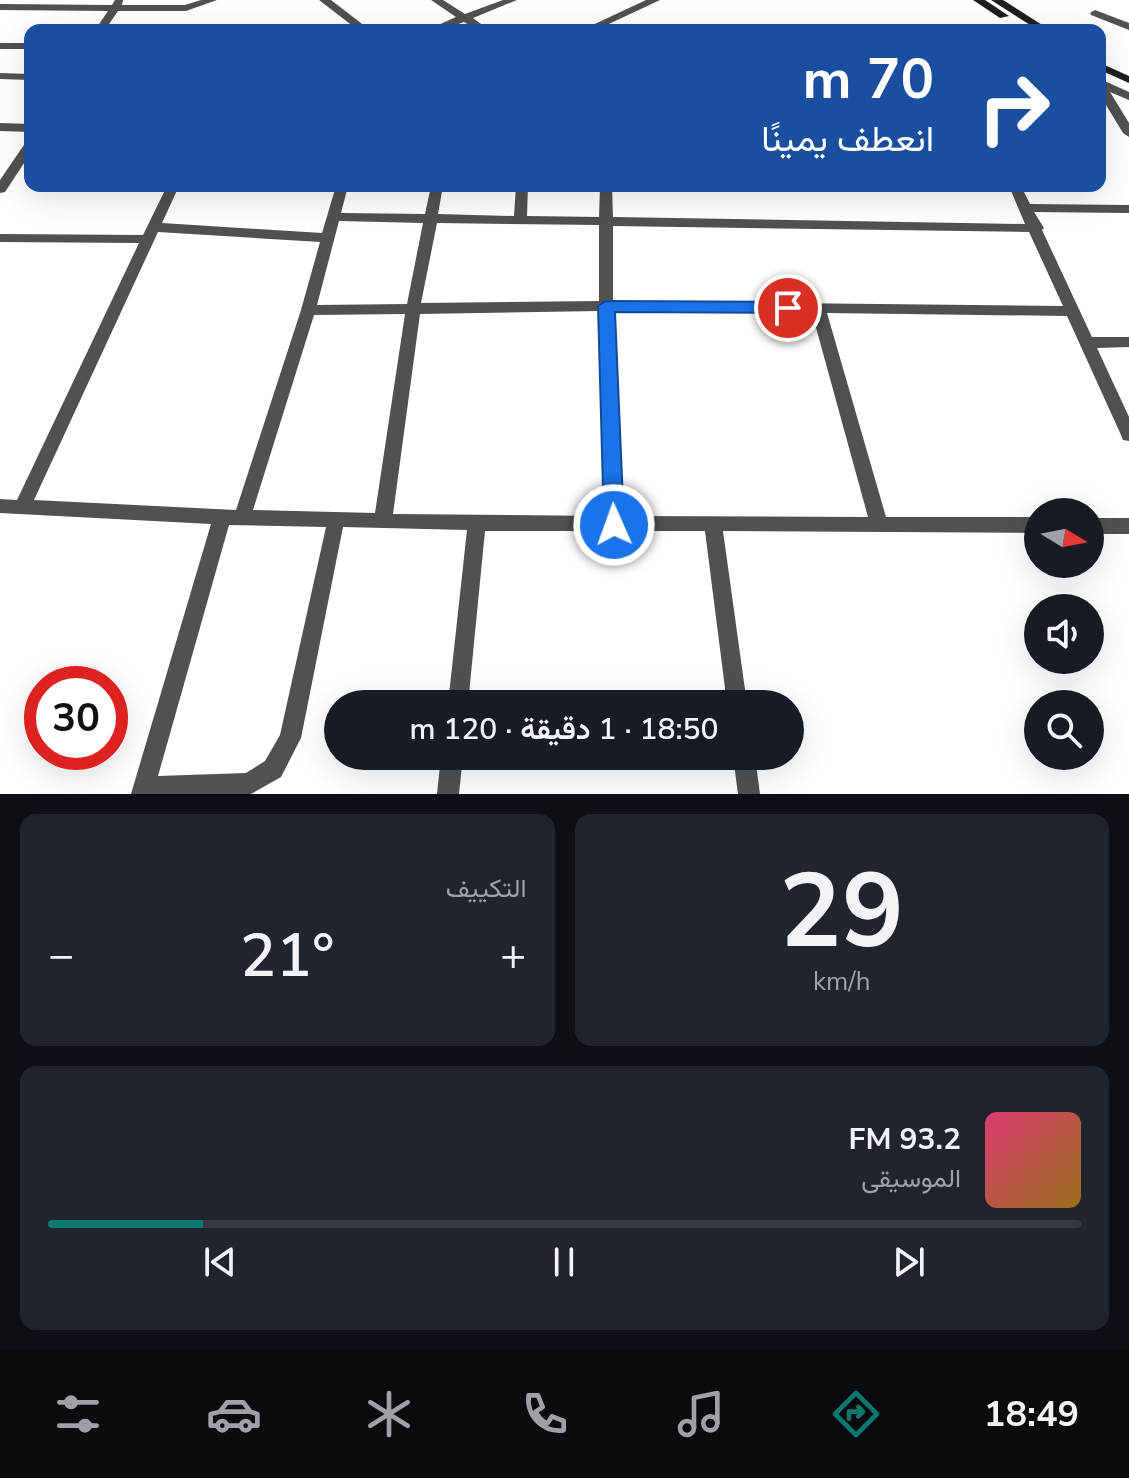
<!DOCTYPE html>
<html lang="ar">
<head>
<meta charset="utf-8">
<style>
  :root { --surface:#171b24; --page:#20242c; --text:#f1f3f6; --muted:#9ea1a6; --line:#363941; --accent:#0f766e }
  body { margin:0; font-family:"Nunito Sans",Vazirmatn,sans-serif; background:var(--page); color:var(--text); direction:rtl; height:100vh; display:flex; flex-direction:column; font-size:30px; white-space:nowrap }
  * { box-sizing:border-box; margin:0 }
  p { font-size:26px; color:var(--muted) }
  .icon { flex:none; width:44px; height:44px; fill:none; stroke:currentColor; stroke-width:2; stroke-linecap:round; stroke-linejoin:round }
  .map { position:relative; height:794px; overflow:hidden; direction:ltr }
  .drawer { display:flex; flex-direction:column; gap:20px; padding:20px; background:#0d0f14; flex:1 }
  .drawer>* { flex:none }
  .hud { position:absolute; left:24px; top:24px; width:1082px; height:168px; border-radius:16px; box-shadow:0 8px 32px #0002; direction:rtl; background:#1a4fa0; color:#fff; overflow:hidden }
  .needle { width:52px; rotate:100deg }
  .tools { position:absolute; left:1024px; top:498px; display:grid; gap:16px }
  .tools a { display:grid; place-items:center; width:80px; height:80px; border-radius:50%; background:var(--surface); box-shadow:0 8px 32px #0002; font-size:40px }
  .speed { position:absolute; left:24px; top:666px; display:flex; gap:16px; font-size:40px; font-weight:700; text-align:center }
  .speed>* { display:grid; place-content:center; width:104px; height:104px; border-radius:50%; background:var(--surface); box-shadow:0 8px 32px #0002; line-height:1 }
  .speed .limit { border:12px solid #d22; background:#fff; color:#111 }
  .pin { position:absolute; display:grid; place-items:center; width:68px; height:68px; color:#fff; margin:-34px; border:4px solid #fff; border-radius:50%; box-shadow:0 2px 8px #0007 }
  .me { position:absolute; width:88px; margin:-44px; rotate:358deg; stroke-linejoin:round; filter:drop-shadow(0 0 6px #0008) }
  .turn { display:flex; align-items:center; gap:28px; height:168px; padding:0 40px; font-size:36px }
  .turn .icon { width:104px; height:104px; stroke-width:2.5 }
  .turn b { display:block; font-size:56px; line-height:68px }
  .big { font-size:60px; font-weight:600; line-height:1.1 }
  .drawer .tile { flex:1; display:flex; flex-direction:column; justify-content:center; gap:12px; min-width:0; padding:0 28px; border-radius:16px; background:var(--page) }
  .drawer .dial { align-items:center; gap:0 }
  .dial b { font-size:104px; line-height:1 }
  .song { display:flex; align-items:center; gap:24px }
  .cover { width:96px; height:96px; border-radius:12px; background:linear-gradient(135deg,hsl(340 70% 55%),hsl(40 70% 35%)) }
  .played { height:8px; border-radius:4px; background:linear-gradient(90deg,var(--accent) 15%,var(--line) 15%) }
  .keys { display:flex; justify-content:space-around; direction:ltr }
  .heat { display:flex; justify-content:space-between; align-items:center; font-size:44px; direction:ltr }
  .drawer .tiles { flex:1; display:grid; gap:20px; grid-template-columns:1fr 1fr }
  .tile:last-child { grid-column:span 2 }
  .trip { position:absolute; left:324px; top:690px; width:480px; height:80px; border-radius:40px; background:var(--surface); box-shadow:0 8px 32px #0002; font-weight:600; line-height:80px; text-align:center; direction:rtl }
  .tab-bar { display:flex; height:128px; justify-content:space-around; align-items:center; background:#090b0e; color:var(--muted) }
  .tab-bar .icon { width:56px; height:56px }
  .tab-bar .current { color:var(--accent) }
  .tab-bar b { font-size:36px; color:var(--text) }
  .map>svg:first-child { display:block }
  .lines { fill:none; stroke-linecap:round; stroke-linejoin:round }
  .street { fill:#515151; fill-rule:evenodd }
  .secondary { fill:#1e1e1e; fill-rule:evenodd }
  .route { fill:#1a73e8; stroke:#114b97; stroke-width:2 }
</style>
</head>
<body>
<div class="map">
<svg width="1129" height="794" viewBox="0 0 1129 794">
  <rect width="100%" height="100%" fill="#fff"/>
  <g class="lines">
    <!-- street -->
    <g class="street">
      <path d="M115 0H123L122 5H185L201 0H217L186 11H118L105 30H95L108 11 0 10V4L112 5Z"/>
      <path d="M319 0H331L370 30H358Z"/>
      <path d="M431 0H443L465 14 503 0H517L473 18 489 30H477L464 22 442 30H427L456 17Z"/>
      <path d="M646 0H660L596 30H582Z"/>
      <path d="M1095 10 1129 23V30L1091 15 1090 13Z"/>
      <rect x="0" y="43" width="30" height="6"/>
      <path d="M0 73 30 74V80L0 79Z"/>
      <path d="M1100 79 1129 92V100L1110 92 1129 123V137L1123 133 1100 95Z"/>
      <path d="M0 123 30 124V132L0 131Z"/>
      <path d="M30 141V154L5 192 0 193V180L26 142Z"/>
      <path d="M167 186H179L162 223 322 233 336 186H348L341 213 425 214 431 186H443L438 214 514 216 516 186H528L527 216 599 217 600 186H612L613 217 1025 224 1009 186H1021L1030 204 1129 205V213L1034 212 1044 228 1042 230 1092 337H1129V347L1097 348 1129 417V441L1123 440 1121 435 1067 316 827 313 886 517H1038V533L723 531 747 704H727L705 531H485L468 704H448L467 530 343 527 301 738 281 777 251 794H131L211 524 0 513V499L17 500 139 243 0 242V234L143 235ZM339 221 423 223 407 304 317 305ZM437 223 599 225V301L421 303ZM613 226 1029 232 1063 306 613 301ZM158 232 320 242 301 310 236 510 34 500ZM599 311 605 516 393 514 420 314ZM614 311 812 313 868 517 623 516ZM405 314 375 513 253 510 314 315ZM229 525 326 527 280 735 265 761 246 773 158 776Z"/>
      <rect x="1090" y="518" width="39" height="16"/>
      <path d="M441 756H463L459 794H437Z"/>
      <path d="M733 756H755L760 794H738Z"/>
    </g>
    <!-- secondary -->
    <g class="secondary">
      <path d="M973 0H985L1009 16 1000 18Z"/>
      <path d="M991 0H1003L1050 30H1038Z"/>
      <path d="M1100 63 1129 76V83L1100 70Z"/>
    </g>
  </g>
  <!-- route -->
  <path class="route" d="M606 301 788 302 796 308 788 313 615 312 624 525 621 531 614 533 607 531 604 525 598 306Z"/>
</svg>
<div class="tools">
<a><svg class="needle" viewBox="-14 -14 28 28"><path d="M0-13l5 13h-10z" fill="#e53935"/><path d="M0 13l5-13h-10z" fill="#9ea1a6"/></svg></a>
<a><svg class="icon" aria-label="sound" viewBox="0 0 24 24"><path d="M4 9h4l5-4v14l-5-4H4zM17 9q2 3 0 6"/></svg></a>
<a><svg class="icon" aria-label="search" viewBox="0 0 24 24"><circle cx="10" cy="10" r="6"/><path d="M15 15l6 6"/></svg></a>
</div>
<div class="speed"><div class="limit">30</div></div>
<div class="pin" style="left:788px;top:308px;background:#d93025"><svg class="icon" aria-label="arrive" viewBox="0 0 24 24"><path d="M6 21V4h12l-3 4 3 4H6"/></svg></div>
<svg class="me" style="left:614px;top:525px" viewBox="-20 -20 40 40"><circle r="17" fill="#1a73e8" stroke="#fff" stroke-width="3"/><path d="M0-11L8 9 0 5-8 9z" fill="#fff"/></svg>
<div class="trip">18:50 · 1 دقيقة · 120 m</div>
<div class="hud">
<div class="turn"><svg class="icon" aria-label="right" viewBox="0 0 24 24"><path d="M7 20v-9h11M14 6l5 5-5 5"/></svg><div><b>70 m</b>انعطف يمينًا</div></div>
</div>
</div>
<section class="drawer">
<div class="tiles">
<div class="tile dial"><b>29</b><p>km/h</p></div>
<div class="tile"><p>التكييف</p>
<div class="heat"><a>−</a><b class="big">21°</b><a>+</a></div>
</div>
<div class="tile">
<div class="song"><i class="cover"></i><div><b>93.2 FM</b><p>الموسيقى</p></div></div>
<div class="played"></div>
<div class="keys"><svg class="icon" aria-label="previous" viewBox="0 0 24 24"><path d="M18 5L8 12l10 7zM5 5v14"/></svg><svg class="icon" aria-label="pause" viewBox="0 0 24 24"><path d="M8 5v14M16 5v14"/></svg><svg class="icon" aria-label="next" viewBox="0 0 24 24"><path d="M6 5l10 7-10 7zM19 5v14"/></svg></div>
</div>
</div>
</section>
<nav class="tab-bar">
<b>18:49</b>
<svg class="icon current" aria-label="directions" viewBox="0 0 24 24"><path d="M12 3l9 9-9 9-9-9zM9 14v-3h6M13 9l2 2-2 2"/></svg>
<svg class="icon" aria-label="music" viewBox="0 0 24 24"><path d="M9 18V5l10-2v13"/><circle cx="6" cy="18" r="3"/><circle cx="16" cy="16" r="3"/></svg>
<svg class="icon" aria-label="phone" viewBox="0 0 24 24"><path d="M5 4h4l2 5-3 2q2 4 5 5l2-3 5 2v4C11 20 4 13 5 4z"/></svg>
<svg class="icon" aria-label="climate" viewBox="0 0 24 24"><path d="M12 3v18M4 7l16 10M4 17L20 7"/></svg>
<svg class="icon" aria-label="car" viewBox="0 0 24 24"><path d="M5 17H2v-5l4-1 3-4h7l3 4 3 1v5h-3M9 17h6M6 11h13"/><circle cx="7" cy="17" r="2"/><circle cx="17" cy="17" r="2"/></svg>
<svg class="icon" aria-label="filters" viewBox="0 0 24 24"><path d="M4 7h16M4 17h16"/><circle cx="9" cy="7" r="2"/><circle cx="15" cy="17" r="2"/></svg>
</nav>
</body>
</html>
